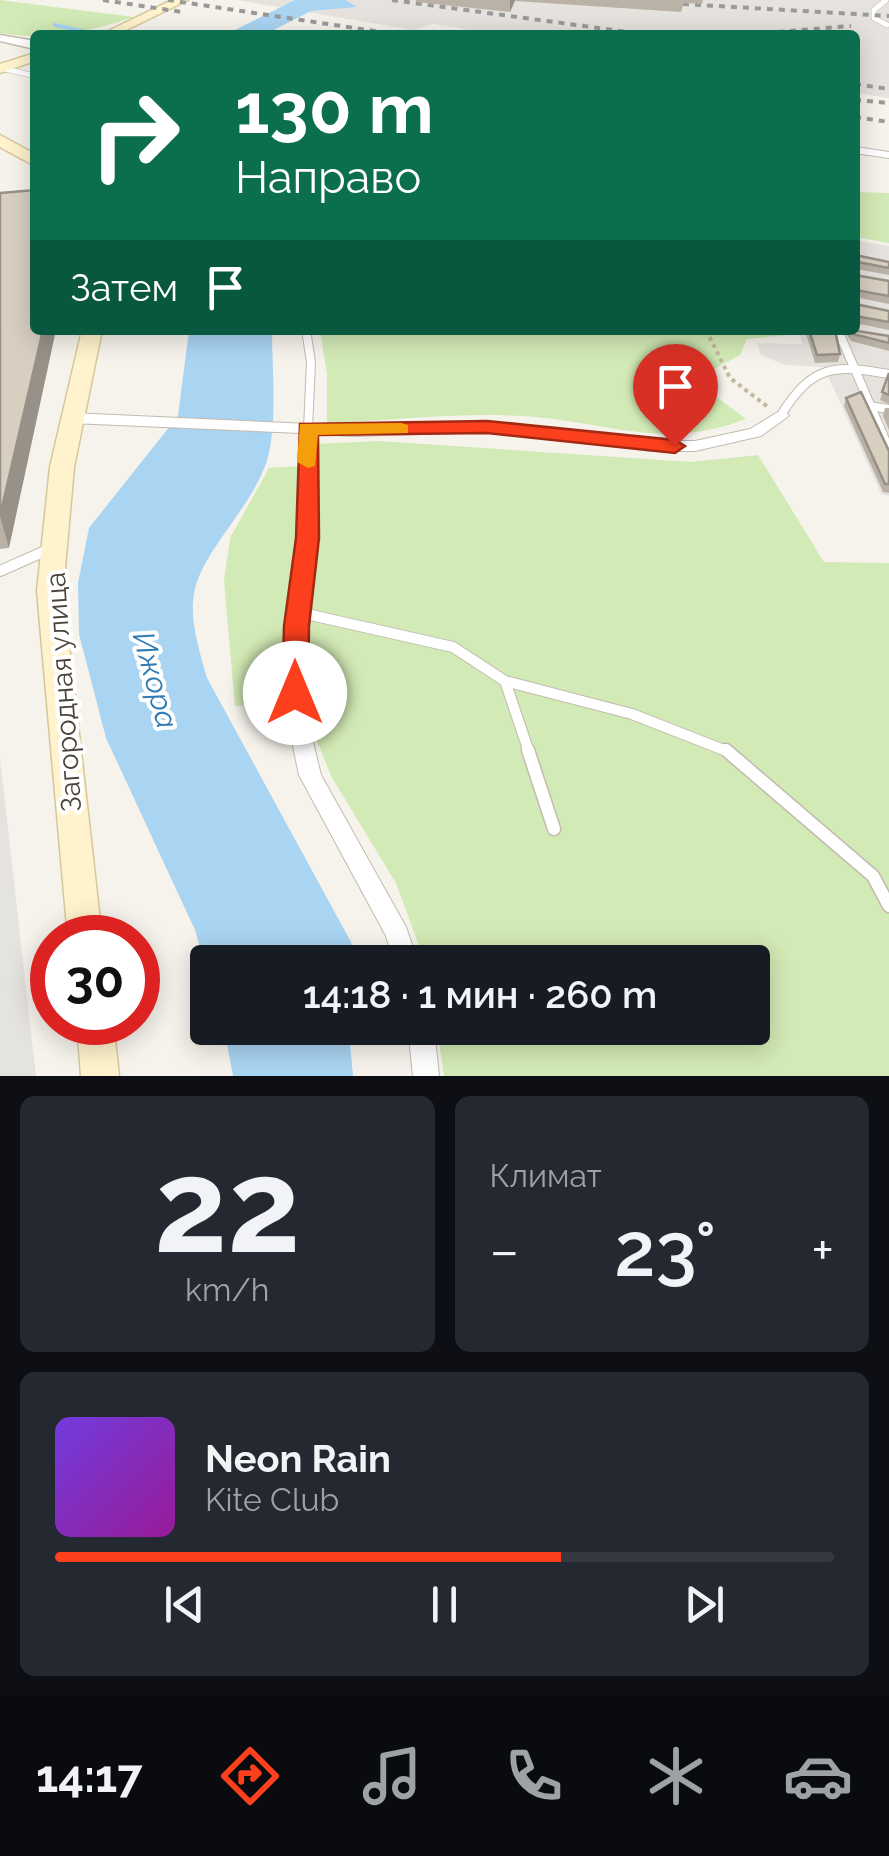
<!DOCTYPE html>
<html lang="ru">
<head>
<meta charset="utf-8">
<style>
  :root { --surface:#171b24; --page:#242831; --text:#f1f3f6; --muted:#9ea1a6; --line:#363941; --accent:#fc3f1d }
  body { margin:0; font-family:Raleway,sans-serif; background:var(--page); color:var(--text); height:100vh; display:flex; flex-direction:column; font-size:38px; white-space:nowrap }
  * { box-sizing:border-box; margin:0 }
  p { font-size:32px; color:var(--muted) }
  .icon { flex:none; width:55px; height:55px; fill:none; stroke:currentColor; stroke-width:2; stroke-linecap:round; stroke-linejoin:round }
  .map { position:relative; height:1076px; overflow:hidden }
  .drawer { display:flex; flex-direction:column; gap:20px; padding:20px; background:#0d0f14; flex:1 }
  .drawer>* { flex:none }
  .guide { position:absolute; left:30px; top:30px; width:830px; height:305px; border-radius:10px; box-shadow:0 5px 25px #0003; background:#0b6e4f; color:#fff; overflow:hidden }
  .speed { position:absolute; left:30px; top:915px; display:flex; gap:20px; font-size:50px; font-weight:700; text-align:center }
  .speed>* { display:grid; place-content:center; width:130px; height:130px; border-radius:50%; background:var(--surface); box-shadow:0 5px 25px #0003; line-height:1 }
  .speed .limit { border:15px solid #d22; background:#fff; color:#111 }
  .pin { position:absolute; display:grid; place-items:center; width:85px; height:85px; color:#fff; margin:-102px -42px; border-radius:50% 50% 50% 0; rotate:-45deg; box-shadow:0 0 10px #0007 }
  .pin .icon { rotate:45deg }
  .me { position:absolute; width:110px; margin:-55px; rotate:0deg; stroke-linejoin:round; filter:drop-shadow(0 0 8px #0008) }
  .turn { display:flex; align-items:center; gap:35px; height:210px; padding:0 40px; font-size:45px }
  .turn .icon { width:130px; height:130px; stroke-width:2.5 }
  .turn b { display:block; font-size:70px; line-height:85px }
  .then { display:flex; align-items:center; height:95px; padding:0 40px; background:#0003; gap:20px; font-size:38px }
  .big { font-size:75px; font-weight:600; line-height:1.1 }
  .drawer .tile { flex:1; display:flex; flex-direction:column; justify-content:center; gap:15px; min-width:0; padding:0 35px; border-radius:15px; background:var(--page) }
  .drawer .dial { align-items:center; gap:0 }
  .dial b { font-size:130px; line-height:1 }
  .song { display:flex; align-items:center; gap:30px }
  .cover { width:120px; height:120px; border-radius:15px; background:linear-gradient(135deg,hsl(260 70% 55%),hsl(300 70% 35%)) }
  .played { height:10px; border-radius:5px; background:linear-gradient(90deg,var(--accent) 65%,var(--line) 65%) }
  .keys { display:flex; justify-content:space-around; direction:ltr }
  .heat { display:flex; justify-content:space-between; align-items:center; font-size:55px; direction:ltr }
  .drawer .tiles { flex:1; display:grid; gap:20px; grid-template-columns:1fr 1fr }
  .tile:last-child { grid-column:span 2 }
  .trip { position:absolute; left:190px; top:945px; width:580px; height:100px; border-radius:10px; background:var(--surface); box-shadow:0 5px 25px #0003; font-weight:600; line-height:100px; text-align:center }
  .dock { display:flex; height:160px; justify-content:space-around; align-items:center; background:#090b0e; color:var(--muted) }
  .dock .icon { width:70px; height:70px }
  .dock .active { color:var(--accent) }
  .dock b { font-size:45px; color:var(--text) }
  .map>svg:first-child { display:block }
  .industrial { fill:#e6e2dd }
  .green { fill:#d2eab5 }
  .parking { fill:#e5e3e0 }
  .water { fill:#a9d4f2 }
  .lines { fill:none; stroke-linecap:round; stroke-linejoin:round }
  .stream { stroke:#a9d4f2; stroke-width:4 }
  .service-far4-casing { stroke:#c2bbae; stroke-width:6 }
  .service-far3-casing { stroke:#c2bbae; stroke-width:8 }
  .service-far2-casing { stroke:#c2bbae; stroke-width:10 }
  .service-far1-casing { stroke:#c2bbae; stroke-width:12 }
  .service-casing { stroke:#c2bbae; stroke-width:15 }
  .minor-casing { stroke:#c2bbae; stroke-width:2 }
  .tertiary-casing { stroke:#c2bbae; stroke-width:3 }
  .secondary-casing { stroke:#d6c79b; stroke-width:3 }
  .path-far1 { stroke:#c4b79f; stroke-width:2.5; stroke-dasharray:2.5 2.5; stroke-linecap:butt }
  .path { stroke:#c4b79f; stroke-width:4; stroke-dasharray:4 4; stroke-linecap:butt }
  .service-far4 { stroke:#fff; stroke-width:5 }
  .service-far3 { stroke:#fff; stroke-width:6 }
  .service-far2 { stroke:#fff; stroke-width:8 }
  .service-far1 { stroke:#fff; stroke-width:10 }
  .service { stroke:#fff; stroke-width:12 }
  .minor { fill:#fff; fill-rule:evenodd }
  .tertiary { fill:#fff; fill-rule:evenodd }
  .secondary { fill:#fff3cd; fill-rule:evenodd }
  .rail { stroke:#9a9a9a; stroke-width:4; stroke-dasharray:6 6; stroke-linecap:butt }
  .wall { fill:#bab2a6 }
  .shaded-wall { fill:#979187 }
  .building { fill:#d8cfc1; stroke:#979187; stroke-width:2.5 }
  .route { fill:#fc3f1d; stroke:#a42913; stroke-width:2.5 }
  .slow { fill:#f59e0b }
  .labels { text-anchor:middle; stroke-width:8; stroke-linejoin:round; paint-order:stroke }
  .street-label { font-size:28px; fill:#4b4439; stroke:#fff }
  .water-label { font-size:30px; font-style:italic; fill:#2e7ab2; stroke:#fff }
</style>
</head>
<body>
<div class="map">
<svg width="889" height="1076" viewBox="0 0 889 1076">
  <rect width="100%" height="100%" fill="#f6f3ec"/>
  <!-- industrial -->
  <g class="industrial">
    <path d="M237 0H889V98L855 93V35H502L433 24 413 30Z"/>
    <path d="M855 240 889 246V496L881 494 824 367 785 365 761 355 757 343 802 344 799 330H855Z"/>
  </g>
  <!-- green -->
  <g class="green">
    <path d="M0 0 134 17C88 32 46 41 0 33Z"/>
    <path d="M855 192 889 193V243L855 237Z"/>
    <path d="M320 330H787L789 335 747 339 740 355 694 380 746 419C666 450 614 424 535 417 467 411 395 421 327 423V374Z"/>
    <path d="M379 441 691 462 758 455 824 562 889 563V1076H444L437 1028H752V962H425L396 883 332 778 308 718 301 670 316 444Z"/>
    <path d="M299 466 288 702 235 706 224 581 230 538 269 468Z"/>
  </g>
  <!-- parking -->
  <path class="parking" d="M0 758 36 1076H0Z"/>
  <!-- water -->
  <g class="water">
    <path d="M295 0H345L357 7 311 11 264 35H225Z"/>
    <path d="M189 330H272C272 370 277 414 269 453 257 504 201 550 194 594 189 620 200 653 207 678L351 942 357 962H208L207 972 195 930 106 738 79 634 78 583 89 528 178 416Z"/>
    <path d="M224 1028H354L349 1033 353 1076H233Z"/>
  </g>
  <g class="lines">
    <!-- stream -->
    <path class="stream" d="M55 25 95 34"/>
    <defs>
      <g id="service-far4">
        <path d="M886 0 874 10V18L887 25"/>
        <path d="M1 68 35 76"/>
      </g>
      <path id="service-far3" d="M855 150 889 155"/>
      <g id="service-far2">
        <path d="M306 330 311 362 308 429"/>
        <path d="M838 330 889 449"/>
        <path d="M869 406 889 409"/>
        <path d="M781 415C812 365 834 364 889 374"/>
      </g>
      <g id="service-far1">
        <path d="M0 571 52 548"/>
        <path d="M302 613 453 647 505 681 632 714 729 752"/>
        <path d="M505 681 529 752"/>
      </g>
      <g id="service">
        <path d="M528 750 554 829"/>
        <path d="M726 750 873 876 889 906"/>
      </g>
      <g id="minor">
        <path d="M781 410 789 415 786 418 761 436 695 451H654L487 432 354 436 316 434 317 538 304 668 307 718 321 775 406 927 418 962H394L386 936 299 775 287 718 284 668 299 538 300 433 71 423 63 418 71 413 354 426 487 422 654 441H695L750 429Z"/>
        <path d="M408 1028H434L439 1076H413Z"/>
      </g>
      <path id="tertiary" d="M0 35 35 41V49L0 41Z"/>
      <g id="secondary">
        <path d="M172 0H188L116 35H100Z"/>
        <path d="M35 53V61L0 73V64Z"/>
        <path d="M0 135 35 154V166L0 147Z"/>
        <path d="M82 330H102L74 467 63 591 102 938H68L37 591 50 467Z"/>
        <path d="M77 1022H113L119 1076H81Z"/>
      </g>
    </defs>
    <!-- service-far4 casing -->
    <use href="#service-far4" class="service-far4-casing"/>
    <!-- service-far3 casing -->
    <use href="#service-far3" class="service-far3-casing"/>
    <!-- service-far2 casing -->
    <use href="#service-far2" class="service-far2-casing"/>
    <!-- service-far1 casing -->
    <use href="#service-far1" class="service-far1-casing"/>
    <!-- service casing -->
    <use href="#service" class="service-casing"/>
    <!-- minor casing -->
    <use href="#minor" class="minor-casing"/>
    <!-- tertiary casing -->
    <use href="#tertiary" class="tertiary-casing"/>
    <!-- secondary casing -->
    <use href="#secondary" class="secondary-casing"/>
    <!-- path-far1 -->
    <path class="path-far1" d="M156 35H167"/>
    <!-- path -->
    <path class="path" d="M706 330 730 378 768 407"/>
    <!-- service-far4 -->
    <use href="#service-far4" class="service-far4"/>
    <!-- service-far3 -->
    <use href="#service-far3" class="service-far3"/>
    <!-- service-far2 -->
    <use href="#service-far2" class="service-far2"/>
    <!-- service-far1 -->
    <use href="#service-far1" class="service-far1"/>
    <!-- service -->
    <use href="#service" class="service"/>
    <!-- minor -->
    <use href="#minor" class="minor"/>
    <!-- tertiary -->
    <use href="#tertiary" class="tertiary"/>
    <!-- secondary -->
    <use href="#secondary" class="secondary"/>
    <!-- rail -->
    <g class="rail">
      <path d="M103 0 182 12"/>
      <path d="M168 0 401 35"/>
      <path d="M392 0 650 35"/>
      <path d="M683 4 889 16"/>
      <path d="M742 35 851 26"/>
      <path d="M855 84 889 89"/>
      <path d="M855 100 889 103"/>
      <path d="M855 117 889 122"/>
    </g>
  </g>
  <!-- wall -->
  <g class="wall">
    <path d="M416 0H703L702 4 684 3 681 12 515 1 510 12 416 2Z"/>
    <path d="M0 193 9 548 0 549Z"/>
    <path d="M855 255 889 262V275L856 269Z"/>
    <path d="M855 275 889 281V304L855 297Z"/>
    <path d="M855 304 889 311V330L855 323Z"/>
    <path d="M805 330H835L840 354 838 362 815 363Z"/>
    <path d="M844 330H855L889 336V351L851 341Z"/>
    <path d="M889 373V404L880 400Z"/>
    <path d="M846 398 889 451V493L883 492 844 406Z"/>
    <path d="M885 408H889V430L883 416Z"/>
  </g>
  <!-- shaded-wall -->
  <g class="shaded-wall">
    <path d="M510 0H515L510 12Z"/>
    <path d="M43 330H56L9 548 0 516Z"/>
  </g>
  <!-- building -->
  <g class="building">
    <path d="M35 190V330H43L0 516V193Z"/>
    <path d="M855 255 889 262V268L858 262 855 264Z"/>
    <path d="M855 275 889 281V296L855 290Z"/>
    <path d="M855 304 889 311V322L855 316Z"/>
    <path d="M809 330H835L840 354 817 355Z"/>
    <path d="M851 330 889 336V343L853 334Z"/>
    <path d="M889 373V395L882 392Z"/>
    <path d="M861 392 889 451V484H885L846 398Z"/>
  </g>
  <!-- route -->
  <path class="route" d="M487 421 675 440 685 446 675 453 487 433 318 435 319 538 309 626 308 693 305 700H286L282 693 284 626 296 538 300 424Z"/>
  <!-- slow -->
  <path class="slow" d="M401 423 408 425V433L318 435 315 466 308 468 297 462 300 424Z"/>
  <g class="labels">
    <!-- street labels -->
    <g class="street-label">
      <text transform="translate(63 692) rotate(-94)" y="10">Загородная улица</text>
    </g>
    <!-- water labels -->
    <g class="water-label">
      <text transform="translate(155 680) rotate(75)" y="10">Ижора</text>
    </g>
  </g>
</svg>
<div class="speed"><div class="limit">30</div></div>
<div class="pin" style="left:675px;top:446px;background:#d93025"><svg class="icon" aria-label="arrive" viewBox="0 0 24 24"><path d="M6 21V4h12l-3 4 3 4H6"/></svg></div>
<svg class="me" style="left:295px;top:693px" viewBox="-20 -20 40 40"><circle r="19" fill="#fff"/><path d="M0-13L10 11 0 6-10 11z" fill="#fc3f1d"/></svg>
<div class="trip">14:18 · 1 мин · 260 m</div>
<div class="guide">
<div class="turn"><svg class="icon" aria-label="right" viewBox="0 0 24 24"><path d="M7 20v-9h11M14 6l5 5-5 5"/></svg><div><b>130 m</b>Направо</div></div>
<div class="then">Затем<svg class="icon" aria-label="arrive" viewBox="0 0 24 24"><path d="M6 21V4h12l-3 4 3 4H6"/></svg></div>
</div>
</div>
<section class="drawer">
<div class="tiles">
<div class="tile dial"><b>22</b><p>km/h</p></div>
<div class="tile"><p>Климат</p>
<div class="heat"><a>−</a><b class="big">23°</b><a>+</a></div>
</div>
<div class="tile">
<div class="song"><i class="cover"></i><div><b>Neon Rain</b><p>Kite Club</p></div></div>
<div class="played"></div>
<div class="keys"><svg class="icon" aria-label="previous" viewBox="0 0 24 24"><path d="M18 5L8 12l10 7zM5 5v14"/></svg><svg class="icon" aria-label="pause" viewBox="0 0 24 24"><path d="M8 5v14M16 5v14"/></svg><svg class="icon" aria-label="next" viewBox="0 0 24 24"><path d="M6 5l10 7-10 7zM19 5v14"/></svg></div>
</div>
</div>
</section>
<nav class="dock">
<b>14:17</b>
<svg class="icon active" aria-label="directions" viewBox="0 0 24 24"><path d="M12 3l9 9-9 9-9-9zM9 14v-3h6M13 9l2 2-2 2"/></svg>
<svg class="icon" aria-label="music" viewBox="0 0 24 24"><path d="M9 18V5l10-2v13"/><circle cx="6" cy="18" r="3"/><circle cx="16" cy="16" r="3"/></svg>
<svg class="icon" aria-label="phone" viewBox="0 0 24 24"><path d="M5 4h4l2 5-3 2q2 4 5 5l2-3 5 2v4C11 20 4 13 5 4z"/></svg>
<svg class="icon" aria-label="climate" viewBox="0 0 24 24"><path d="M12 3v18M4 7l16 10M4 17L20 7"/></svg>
<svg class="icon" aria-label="car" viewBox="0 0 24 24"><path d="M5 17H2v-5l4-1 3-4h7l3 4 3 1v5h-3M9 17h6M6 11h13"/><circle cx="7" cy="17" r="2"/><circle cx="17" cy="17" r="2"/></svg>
</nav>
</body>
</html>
